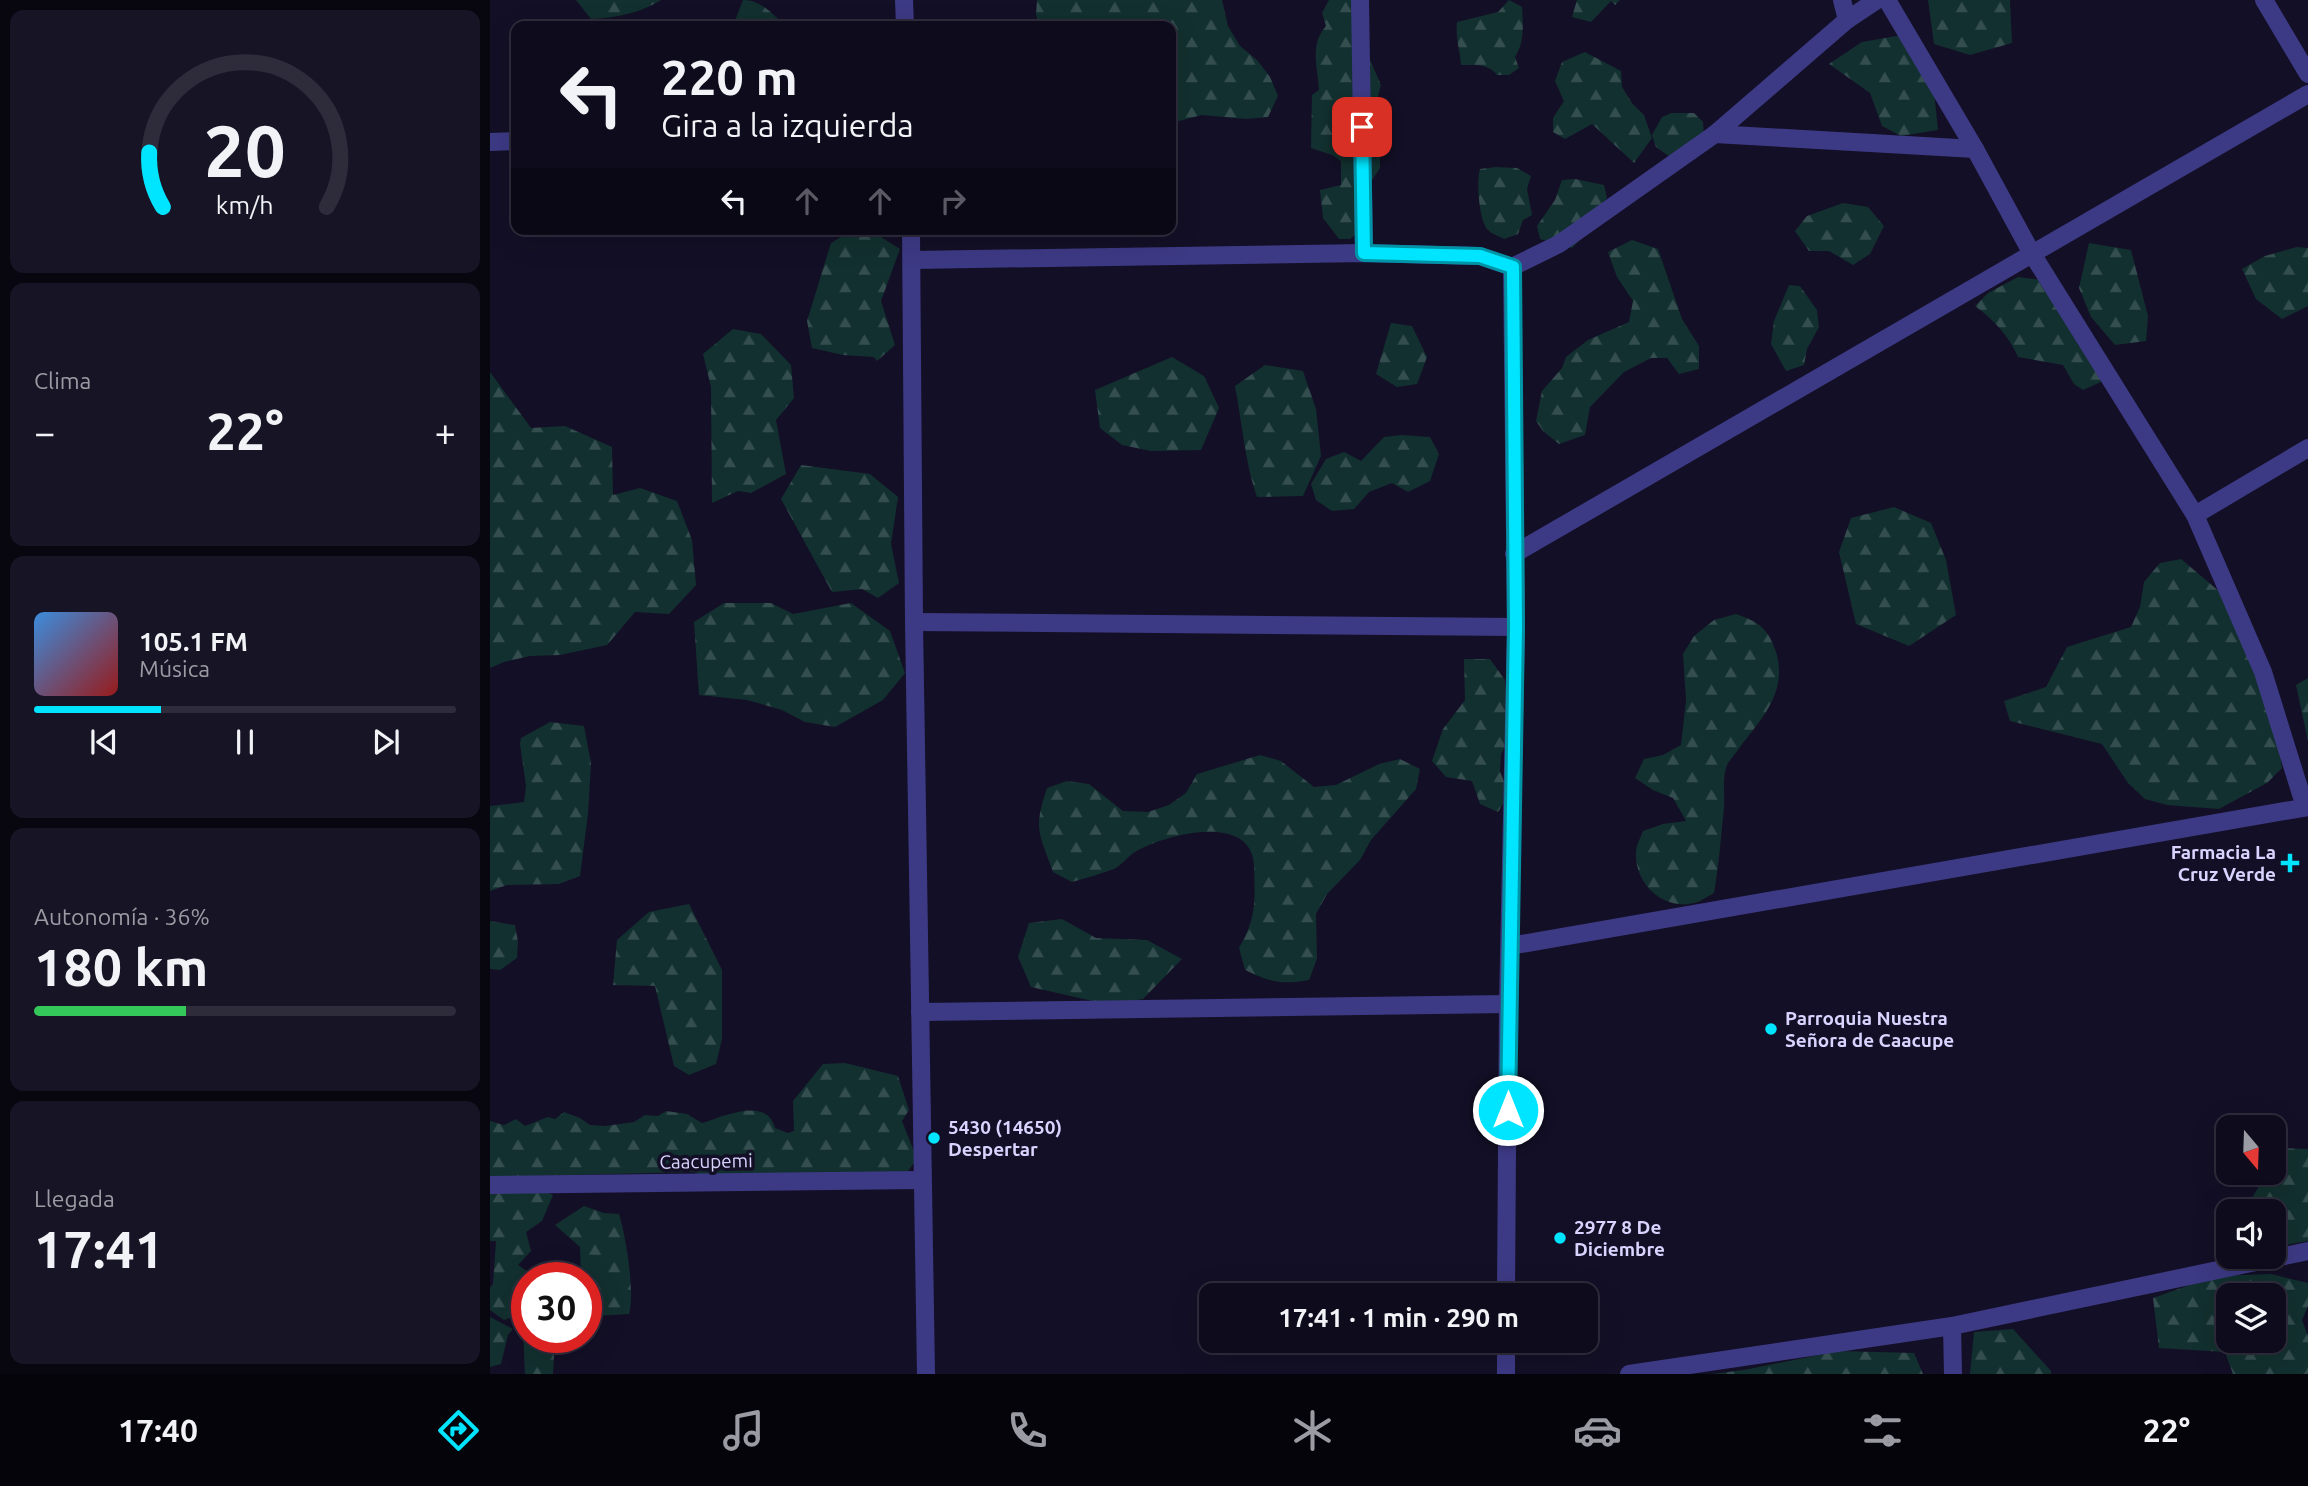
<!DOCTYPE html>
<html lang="es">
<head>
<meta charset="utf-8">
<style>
  :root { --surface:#0e0b1c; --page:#171425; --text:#f1f3f6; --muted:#9b9ba3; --line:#2e2b3b; --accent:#00e5ff }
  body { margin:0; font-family:Ubuntu,sans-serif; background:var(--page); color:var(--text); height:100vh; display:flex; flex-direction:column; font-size:26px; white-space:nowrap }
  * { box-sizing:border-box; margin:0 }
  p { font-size:23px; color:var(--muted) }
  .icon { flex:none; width:38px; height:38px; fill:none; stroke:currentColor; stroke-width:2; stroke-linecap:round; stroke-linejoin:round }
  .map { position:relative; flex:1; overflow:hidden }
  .panel { display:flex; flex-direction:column; gap:10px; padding:10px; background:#08060f; width:490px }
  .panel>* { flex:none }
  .guide { position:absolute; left:21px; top:21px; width:665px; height:214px; border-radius:14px; box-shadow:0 7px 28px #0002,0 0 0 2px var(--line); background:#0e0b1c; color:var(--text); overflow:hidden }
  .needle { width:46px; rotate:161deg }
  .tools { position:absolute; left:1726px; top:1115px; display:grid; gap:14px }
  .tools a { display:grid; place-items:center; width:70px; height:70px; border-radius:14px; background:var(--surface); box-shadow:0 7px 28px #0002,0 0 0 2px var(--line); font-size:35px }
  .speed { position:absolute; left:21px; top:1262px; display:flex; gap:14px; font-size:35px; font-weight:700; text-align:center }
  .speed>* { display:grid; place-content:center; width:91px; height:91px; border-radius:50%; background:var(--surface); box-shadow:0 7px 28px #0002,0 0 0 2px var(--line); line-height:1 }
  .speed .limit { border:10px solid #d22; background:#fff; color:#111 }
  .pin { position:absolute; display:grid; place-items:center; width:60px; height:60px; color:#fff; margin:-30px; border-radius:14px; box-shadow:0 4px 10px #0006 }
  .me { position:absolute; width:77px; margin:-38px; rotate:0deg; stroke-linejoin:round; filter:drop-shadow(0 0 5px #0008) }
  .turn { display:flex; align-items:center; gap:24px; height:147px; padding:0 35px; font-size:32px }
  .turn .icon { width:91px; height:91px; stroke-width:2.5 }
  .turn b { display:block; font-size:49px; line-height:60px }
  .lanes { display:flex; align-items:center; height:66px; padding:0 35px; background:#0003; justify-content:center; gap:35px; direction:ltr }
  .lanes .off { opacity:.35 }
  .big { font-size:52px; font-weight:700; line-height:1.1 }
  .panel .card { flex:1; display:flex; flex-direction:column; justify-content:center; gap:10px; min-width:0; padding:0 24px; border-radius:14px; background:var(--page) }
  .panel .dial { align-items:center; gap:0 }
  .dial svg { height:182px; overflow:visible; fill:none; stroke:var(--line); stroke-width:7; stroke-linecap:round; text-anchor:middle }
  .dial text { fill:var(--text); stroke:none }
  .song { display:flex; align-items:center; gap:21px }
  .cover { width:84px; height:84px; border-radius:10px; background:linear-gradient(135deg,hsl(210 70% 55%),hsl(0 70% 35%)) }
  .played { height:7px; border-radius:4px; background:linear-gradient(90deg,var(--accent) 30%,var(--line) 30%) }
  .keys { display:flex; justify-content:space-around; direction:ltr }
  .heat { display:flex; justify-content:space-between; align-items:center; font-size:38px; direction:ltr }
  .charge { height:10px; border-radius:5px; background:linear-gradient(90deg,#34c759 36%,var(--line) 0) }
  .trip { position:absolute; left:709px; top:1283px; width:399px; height:70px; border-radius:14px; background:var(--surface); box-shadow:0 7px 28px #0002,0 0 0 2px var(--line); font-weight:700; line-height:70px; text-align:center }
  .menu { display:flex; height:112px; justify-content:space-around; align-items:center; background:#06040b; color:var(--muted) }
  .menu .icon { width:49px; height:49px }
  .menu .selected { color:var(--accent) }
  .menu b { font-size:32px; color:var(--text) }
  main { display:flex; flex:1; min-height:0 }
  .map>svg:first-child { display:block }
  .forest { fill:url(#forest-firs); fill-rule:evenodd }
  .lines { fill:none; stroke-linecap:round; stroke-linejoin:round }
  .street { stroke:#3d3a85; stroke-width:18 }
  .route-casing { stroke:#0095a6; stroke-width:18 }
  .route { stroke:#00e5ff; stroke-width:12 }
  .poi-dot { fill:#00e5ff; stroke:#130f26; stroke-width:2.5 }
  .labels { text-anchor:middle; stroke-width:7; stroke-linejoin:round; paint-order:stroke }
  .poi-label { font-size:19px; font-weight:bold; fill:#d9d4ff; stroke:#130f26; text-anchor:start }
  .street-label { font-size:19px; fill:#d9d4ff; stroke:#130f26 }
</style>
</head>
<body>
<main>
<section class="panel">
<div class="card dial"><svg viewBox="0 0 100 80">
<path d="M14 69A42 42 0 1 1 86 69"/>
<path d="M14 69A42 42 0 0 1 8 45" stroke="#00e5ff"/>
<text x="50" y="56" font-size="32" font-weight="700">20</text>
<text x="50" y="72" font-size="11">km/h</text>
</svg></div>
<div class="card"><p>Clima</p>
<div class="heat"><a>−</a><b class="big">22°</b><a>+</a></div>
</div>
<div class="card">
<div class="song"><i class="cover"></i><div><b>105.1 FM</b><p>Música</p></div></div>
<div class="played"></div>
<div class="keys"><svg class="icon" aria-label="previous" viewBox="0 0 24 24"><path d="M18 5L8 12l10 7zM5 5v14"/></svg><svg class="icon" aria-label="pause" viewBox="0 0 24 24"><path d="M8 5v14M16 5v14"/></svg><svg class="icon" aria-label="next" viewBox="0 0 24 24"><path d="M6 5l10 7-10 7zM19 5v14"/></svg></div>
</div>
<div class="card"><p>Autonomía · 36%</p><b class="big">180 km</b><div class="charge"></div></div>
<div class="card"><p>Llegada</p><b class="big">17:41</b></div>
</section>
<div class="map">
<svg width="1818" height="1374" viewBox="0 0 1818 1374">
  <defs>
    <pattern id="forest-firs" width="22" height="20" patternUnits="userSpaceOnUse" patternTransform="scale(1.75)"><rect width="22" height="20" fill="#12302f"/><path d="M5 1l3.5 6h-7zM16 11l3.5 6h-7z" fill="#344d4e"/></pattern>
  </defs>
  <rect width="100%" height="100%" fill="#130f26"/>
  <!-- forest -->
  <g class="forest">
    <path d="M86 0H171C151 13 125 18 101 19Z"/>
    <path d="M253 0C271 0 283 14 295 26H243Z"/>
    <path d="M547 0H732L738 26 750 46 767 60 780 77 788 96 778 117 756 119 712 115 681 123V26H549L546 14Z"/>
    <path d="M839 0H869L877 53 891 85 879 129 882 139 890 149V168L879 185 881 223 860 239H849L833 218 830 190 851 185V161L842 155 821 148 822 95 829 90C828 66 819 46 836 26L832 13Z"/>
    <path d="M1019 0 1032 7C1033 24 1035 42 1025 57L1029 68 1019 75H1007C998 63 985 65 971 65 970 50 965 37 967 22L1008 12Z"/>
    <path d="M1087 0H1130L1125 5 1121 1 1101 22 1082 17Z"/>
    <path d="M1438 0H1520L1522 43 1480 55 1444 44Z"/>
    <path d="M1412 35 1444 91 1448 130 1411 136 1392 126 1380 93 1339 64 1372 42Z"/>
    <path d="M1095 52 1131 71 1132 87 1142 103 1154 115 1162 138 1144 163 1102 124 1075 139 1063 132V118L1074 101 1065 81 1072 62Z"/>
    <path d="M1182 113H1204L1213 122 1214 139 1183 159 1166 147 1162 135 1172 117Z"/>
    <path d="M1006 167 1027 168 1041 176 1037 189 1042 215 1033 220 1028 234 1014 239C1009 236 1002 234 998 230 989 221 986 181 990 169Z"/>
    <path d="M1085 179 1114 185 1117 198 1105 212 1101 229 1082 248 1050 239 1047 226 1065 200 1072 180Z"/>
    <path d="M1353 203 1378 207 1394 226 1380 254 1363 265 1339 251H1319L1305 231 1317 216Z"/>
    <path d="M364 229H378L410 249 391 301 405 345 387 361 384 357 353 355 322 348 317 321 341 243Z"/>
    <path d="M1142 240 1168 249 1192 319 1209 346V369L1189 374 1177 358H1161L1134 372 1100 407 1095 435 1069 444 1053 431 1046 421 1052 391 1072 368 1076 357 1098 340 1139 322 1143 301 1127 277 1118 252Z"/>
    <path d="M1599 243 1641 250 1658 316 1656 341 1625 345 1601 317 1589 288Z"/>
    <path d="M1807 247 1818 248V306L1792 319 1766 299 1752 269 1775 256Z"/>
    <path d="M1528 277 1551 280 1611 368V382L1593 390 1584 384 1573 365 1528 357C1518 335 1505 321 1485 306L1498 293Z"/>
    <path d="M1299 285 1310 286 1327 310 1329 327 1317 349 1314 365 1296 371 1281 344 1284 321Z"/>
    <path d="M901 323 922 326 937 357 927 384 907 387 886 374Z"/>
    <path d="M243 329 271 334 301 365 304 398 286 420 296 474 261 493 248 491 222 503 221 387 213 354Z"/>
    <path d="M682 357 714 376 729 408 711 450 661 451 632 445 610 428 605 390Z"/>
    <path d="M775 365 813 371 826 409 831 456 813 496 767 497C755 463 752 422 745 386Z"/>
    <path d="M0 372 41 428 75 426 122 447 123 495 150 488 187 501 202 540 206 585 179 614 145 612 117 645 70 655 40 656 14 662 0 668Z"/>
    <path d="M911 435 940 437 949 454 940 481 918 492 902 483 879 492 864 509 842 511 826 500 821 484 836 459 854 452 871 461 894 437Z"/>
    <path d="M311 465 380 474 408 497 401 544 409 583 388 598 372 589 342 592 291 499Z"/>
    <path d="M1404 507 1441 523 1456 560 1466 615 1419 646 1366 624 1349 552 1361 518Z"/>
    <path d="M1691 559 1743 603 1789 749 1792 768 1777 783 1729 809 1677 805 1655 799 1638 783 1612 744 1520 721 1514 701 1556 687 1577 647 1641 627 1650 607 1654 582 1670 563Z"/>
    <path d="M234 603H281L303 614 361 603 400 631 415 673 393 700 345 727 315 722 292 710 257 700 209 695 204 622Z"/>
    <path d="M1246 614C1269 622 1278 628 1286 652 1298 692 1272 718 1250 747 1246 753 1240 759 1237 765 1232 778 1235 794 1234 808 1231 836 1229 865 1224 893 1218 896 1210 902 1204 903 1173 911 1144 883 1146 852 1146 845 1151 837 1153 831L1173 824 1196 821 1183 798 1163 790 1145 778 1154 759 1173 755 1191 745 1196 700 1193 654 1204 636 1224 620Z"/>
    <path d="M974 659H1000L1015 680 1021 736 1011 754 1010 771 1019 795 1008 812 990 804 982 781 956 777 942 761 953 729 975 700Z"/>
    <path d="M1818 678V741L1806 685Z"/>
    <path d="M60 722 94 726 101 763 98 814 90 876 69 884 17 885 0 891V806L34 802 36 786 30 744 31 738Z"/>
    <path d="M770 755 791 761 824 787 846 785 889 764 910 759 930 769 926 789 881 840 870 860 837 894 826 914 827 959 819 980C792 985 780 982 755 970L749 948C767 918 765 899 764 865 761 811 673 835 645 852 637 857 632 865 624 869 610 874 596 878 582 882L563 872C549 832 543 830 557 788L577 781 599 784 633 811 658 812 679 805 696 793 707 774Z"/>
    <path d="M199 904 232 970V1039L226 1064 199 1075 184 1066 165 986 123 985 127 940 159 912Z"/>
    <path d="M572 919 606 938 657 940 692 959 653 999 620 1005 541 987 528 957 539 923Z"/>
    <path d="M0 921 25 925 28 942 27 958 10 970 0 969Z"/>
    <path d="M355 1063 408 1076 419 1110 412 1121 427 1159 418 1171 369 1180 226 1181 204 1172 0 1177V1121L14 1125 26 1119 35 1126 58 1117 65 1119 74 1112 90 1118 100 1125 115 1126 144 1122 155 1115 168 1116 176 1111 197 1114 212 1123C234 1116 277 1096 285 1128L298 1133 304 1131 303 1101 333 1064Z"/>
    <path d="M1791 1148 1818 1149V1241L1783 1247V1211H1756V1208L1777 1173 1783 1172V1161Z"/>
    <path d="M0 1188H47L63 1195 52 1221 36 1232 41 1251 28 1265 45 1277 37 1278V1298L27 1315 14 1320 0 1310V1288L3 1284 6 1241H0Z"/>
    <path d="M94 1206 114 1213 129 1214C136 1236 145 1293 139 1314L106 1316 99 1339 84 1340 78 1337H96V1278L91 1277 90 1247 65 1225Z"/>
    <path d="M1781 1274 1818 1283V1306L1812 1320 1818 1336V1374H1743L1735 1352 1669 1348 1663 1298 1725 1276ZM1738 1295H1783V1340H1738Z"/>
    <path d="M37 1314V1337H65L63 1374H35L33 1330Z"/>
    <path d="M0 1317 23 1329 18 1335 11 1364 0 1367Z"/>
    <path d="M1523 1329 1561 1371V1374H1480L1484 1332Z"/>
    <path d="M1348 1351 1424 1353 1433 1374H1222L1254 1370Z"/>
  </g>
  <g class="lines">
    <!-- street -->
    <g class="street">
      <path d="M414 0 415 26"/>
      <path d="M870 0 874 253"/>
      <path d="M1352 0 1357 20"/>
      <path d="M1397 0 1485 149 1541 252 1705 515 1773 672 1815 807"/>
      <path d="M1774 0 1818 74"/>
      <path d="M1225 134 1485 149"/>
      <path d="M0 142 26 141"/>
      <path d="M421 229 424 622 436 1374"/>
      <path d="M422 260 874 253 990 256 1022 267 1069 244 1225 134 1357 20 1387 0"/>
      <path d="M1705 515 1818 448"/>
      <path d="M1024 554 1818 94"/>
      <path d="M424 622 1026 627"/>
      <path d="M1020 946 1818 807"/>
      <path d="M430 1012 1018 1004"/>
      <path d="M0 1185 432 1180"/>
      <path d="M1016 1295 1018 1004 1026 627 1022 267"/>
      <path d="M1462 1326 1463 1374"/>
      <path d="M1016 1374V1340"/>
      <path d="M1139 1374 1462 1326 1818 1251"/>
    </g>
  </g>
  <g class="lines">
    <defs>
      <path id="route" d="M872 127 874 253 990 256 1023 267 1026 627 1018 1110"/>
    </defs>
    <!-- route casing -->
    <use href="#route" class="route-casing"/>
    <!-- route -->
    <use href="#route" class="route"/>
  </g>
  <!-- markers -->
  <g class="poi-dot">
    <path d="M1796.5 852.5h7v7h7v7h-7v7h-7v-7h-7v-7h7z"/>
    <circle cx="1281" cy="1029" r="7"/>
    <circle cx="444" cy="1138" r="7"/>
    <circle cx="1070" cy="1238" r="7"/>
  </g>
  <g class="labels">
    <!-- poi labels -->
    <g class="poi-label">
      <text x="1786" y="859" text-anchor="end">Farmacia La<tspan x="1786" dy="22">Cruz Verde</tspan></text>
      <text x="1295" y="1025">Parroquia Nuestra<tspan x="1295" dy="22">Señora de Caacupe</tspan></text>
      <text x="458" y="1134">5430 (14650)<tspan x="458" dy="22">Despertar</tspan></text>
      <text x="1084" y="1234">2977 8 De<tspan x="1084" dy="22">Diciembre</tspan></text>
    </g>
    <!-- street labels -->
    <g class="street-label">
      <text transform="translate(216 1161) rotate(-1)" y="7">Caacupemi</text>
    </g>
  </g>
</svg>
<div class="tools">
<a><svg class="needle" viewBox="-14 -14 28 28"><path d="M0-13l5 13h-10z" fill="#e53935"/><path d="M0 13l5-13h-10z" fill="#9b9ba3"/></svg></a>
<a><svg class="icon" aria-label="sound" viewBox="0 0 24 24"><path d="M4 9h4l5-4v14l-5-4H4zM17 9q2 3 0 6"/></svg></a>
<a><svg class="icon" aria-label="layers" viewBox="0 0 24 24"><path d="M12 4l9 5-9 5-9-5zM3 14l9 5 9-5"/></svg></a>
</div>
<div class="speed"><div class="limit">30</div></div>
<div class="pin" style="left:872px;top:127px;background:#d93025"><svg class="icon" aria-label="arrive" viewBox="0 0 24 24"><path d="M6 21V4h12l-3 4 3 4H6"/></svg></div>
<svg class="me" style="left:1018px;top:1110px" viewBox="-20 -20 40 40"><circle r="17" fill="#00e5ff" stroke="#fff" stroke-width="3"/><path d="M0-11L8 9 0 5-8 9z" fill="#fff"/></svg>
<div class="trip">17:41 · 1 min · 290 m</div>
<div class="guide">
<div class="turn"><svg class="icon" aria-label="left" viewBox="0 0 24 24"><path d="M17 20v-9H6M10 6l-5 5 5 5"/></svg><div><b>220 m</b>Gira a la izquierda</div></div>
<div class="lanes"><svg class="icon" aria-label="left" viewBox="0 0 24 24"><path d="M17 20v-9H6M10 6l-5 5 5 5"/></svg><svg class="icon off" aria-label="ahead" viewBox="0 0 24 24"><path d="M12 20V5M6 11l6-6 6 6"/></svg><svg class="icon off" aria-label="ahead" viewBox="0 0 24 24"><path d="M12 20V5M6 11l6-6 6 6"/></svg><svg class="icon off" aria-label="right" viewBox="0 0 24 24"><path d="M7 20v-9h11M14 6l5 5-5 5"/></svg></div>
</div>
</div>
</main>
<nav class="menu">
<b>17:40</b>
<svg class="icon selected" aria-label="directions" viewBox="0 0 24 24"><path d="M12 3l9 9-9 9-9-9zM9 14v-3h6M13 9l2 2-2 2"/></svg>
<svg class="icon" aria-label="music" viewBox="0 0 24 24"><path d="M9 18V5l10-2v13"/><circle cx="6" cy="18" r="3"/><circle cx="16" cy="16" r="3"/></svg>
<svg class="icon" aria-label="phone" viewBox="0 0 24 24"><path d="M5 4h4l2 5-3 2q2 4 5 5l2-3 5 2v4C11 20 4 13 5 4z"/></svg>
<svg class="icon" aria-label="climate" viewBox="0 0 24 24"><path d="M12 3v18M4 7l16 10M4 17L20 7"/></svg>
<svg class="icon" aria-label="car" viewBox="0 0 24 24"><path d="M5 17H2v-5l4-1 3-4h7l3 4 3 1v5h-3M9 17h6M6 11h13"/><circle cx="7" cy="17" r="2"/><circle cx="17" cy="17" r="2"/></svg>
<svg class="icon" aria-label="filters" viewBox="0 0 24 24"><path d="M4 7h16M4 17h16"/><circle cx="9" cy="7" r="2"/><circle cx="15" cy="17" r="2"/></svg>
<b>22°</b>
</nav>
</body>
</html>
